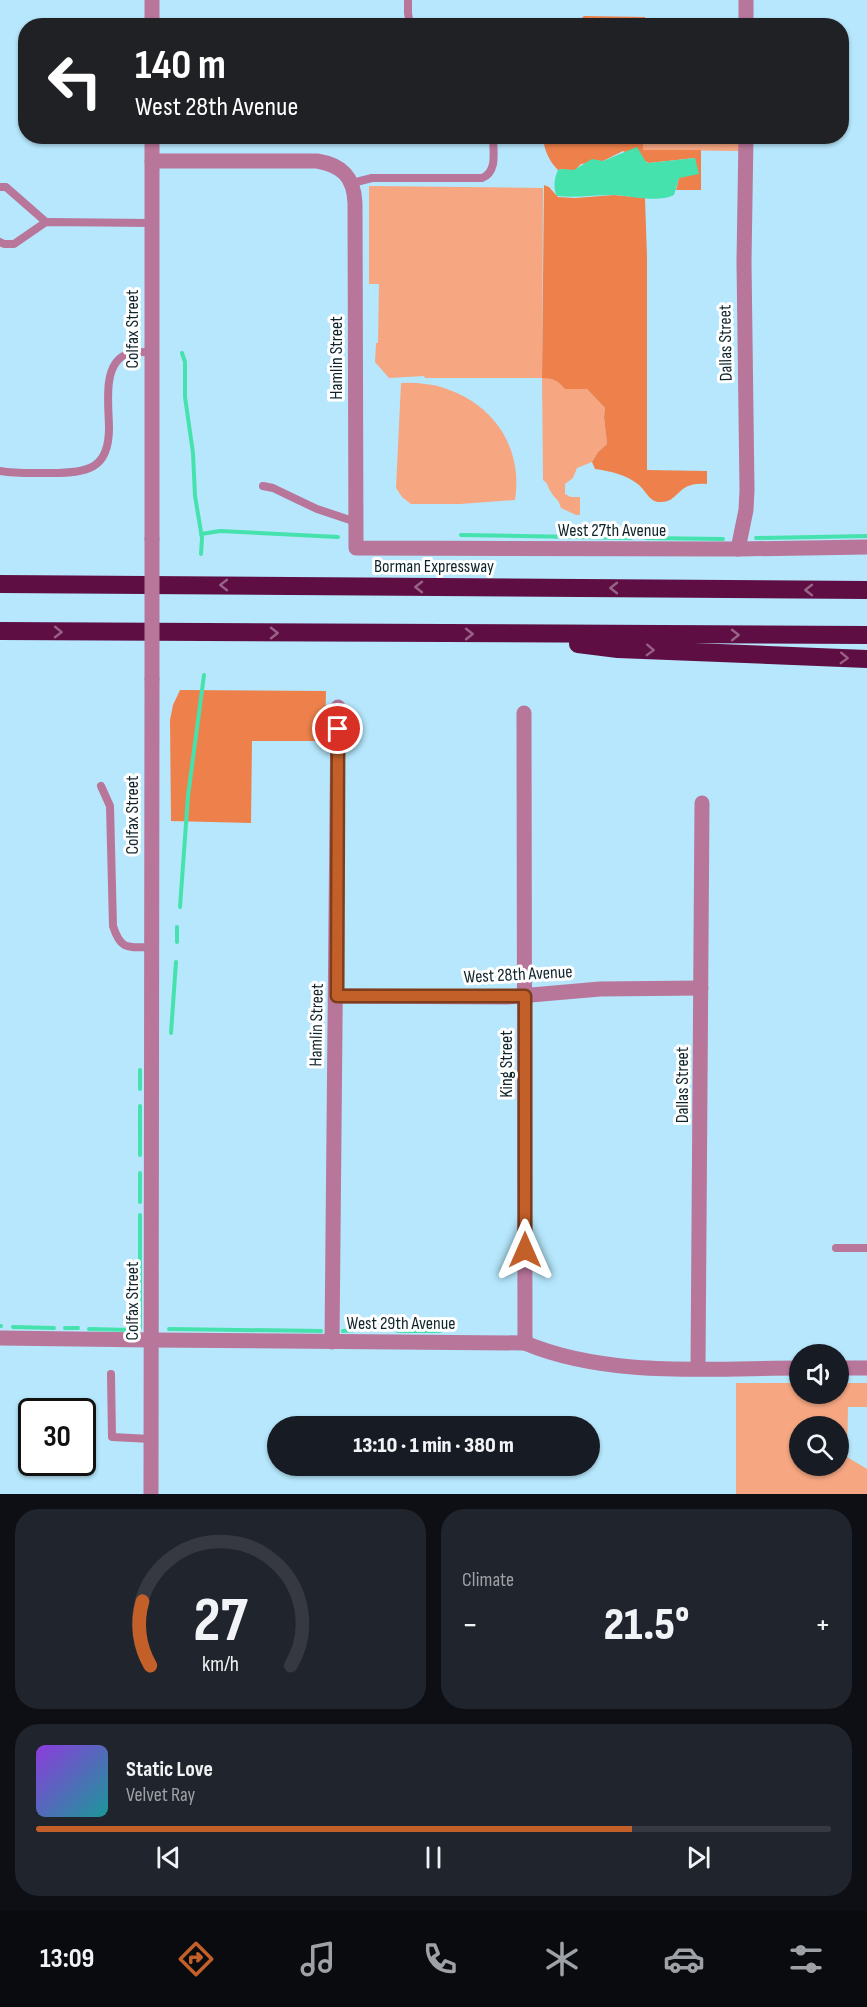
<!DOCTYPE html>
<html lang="en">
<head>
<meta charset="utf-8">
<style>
  :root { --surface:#171b24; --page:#20242c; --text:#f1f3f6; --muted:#9ea1a6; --line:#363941; --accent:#c35f29 }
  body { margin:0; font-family:"Sofia Sans Condensed",sans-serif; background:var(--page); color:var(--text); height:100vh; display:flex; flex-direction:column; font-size:22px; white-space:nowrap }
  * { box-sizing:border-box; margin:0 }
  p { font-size:20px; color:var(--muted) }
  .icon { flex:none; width:33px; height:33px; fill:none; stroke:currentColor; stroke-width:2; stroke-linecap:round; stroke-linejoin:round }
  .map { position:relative; height:1494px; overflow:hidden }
  .side { display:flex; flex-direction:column; gap:15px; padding:15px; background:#0d0f14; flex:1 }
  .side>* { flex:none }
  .top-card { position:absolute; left:18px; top:18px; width:831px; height:126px; border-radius:24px; box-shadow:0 2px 4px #0004; background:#202124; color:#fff; overflow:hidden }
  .tools { position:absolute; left:789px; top:1344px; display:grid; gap:12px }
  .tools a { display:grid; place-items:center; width:60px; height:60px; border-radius:50%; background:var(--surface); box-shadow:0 2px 4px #0004; font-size:30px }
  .speed { position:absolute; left:18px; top:1398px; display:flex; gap:12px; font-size:30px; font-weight:700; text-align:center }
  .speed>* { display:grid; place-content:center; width:78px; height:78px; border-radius:50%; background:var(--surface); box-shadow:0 2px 4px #0004; line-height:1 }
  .speed .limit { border:3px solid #111; border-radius:9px; background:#fff; color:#111 }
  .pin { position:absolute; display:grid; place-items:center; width:51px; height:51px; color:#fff; margin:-26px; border:3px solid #fff; border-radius:50%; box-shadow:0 2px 6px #0007 }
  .me { position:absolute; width:66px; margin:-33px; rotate:0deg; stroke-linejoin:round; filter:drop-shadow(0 0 4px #0008) }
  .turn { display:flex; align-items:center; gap:21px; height:126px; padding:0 18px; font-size:27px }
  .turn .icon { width:78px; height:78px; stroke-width:2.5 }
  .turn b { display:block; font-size:42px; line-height:51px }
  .big { font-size:45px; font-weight:800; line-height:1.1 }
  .side .tile { flex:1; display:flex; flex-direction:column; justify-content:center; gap:9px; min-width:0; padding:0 21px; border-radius:24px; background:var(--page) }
  .side .dial { align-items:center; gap:0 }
  .dial svg { height:156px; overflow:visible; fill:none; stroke:var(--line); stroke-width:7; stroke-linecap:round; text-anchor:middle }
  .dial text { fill:var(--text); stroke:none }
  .song { display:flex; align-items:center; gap:18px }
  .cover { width:72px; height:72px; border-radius:9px; background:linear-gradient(135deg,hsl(270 70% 55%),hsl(180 70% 35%)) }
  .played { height:6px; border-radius:3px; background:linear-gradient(90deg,var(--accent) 75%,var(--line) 75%) }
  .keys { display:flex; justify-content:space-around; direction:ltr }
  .heat { display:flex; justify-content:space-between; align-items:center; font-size:33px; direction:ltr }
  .side .tiles { flex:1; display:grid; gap:15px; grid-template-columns:1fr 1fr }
  .tile:last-child { grid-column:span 2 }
  .trip { position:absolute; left:267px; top:1416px; width:333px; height:60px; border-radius:30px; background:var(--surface); box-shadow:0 2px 4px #0004; font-weight:800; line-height:60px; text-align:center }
  .menu { display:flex; height:96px; justify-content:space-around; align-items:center; background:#090b0e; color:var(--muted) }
  .menu .icon { width:42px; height:42px }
  .menu .active { color:var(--accent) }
  .menu b { font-size:27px; color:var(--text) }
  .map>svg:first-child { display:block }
  .green { fill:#f6a782; fill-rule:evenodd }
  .forest { fill:#ee814b }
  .water { fill:#46e2ad }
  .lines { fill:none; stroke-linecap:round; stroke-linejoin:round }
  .stream { stroke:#46e2ad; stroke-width:4 }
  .service { stroke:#b8769a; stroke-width:8 }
  .minor { stroke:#b8769a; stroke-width:15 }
  .tertiary { stroke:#b8769a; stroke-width:15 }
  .motorway { stroke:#5f0e44; stroke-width:18 }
  .tertiary-bridge { stroke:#b8769a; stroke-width:15 }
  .oneway { stroke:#976285 }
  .route-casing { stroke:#7f3e1b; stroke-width:15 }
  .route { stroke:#c35f29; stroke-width:10 }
  .labels { text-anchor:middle; stroke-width:6; stroke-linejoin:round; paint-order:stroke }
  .street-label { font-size:18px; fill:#10242b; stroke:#fff }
</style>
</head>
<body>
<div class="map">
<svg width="867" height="1494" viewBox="0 0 867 1494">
  <rect width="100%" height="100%" fill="#b6e7fc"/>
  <!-- green -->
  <g class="green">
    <path d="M643 137H741V151L643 150Z"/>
    <path d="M369 186 543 188 542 377C552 378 559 381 566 389H587L605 408 604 417 607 444 598 452 592 462 577 468 573 478 565 484V494L571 497H580V515H576L561 508C558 497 555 500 551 492 547 487 549 484 543 480L542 378H425L424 376 389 378 375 362 376 343H378L379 284H369Z"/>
    <path d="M401 383C469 379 526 430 515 500L460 504H411L402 497 396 488Z"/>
    <path d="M736 1383H799L800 1394H838L839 1383H867V1407H848L847 1457 867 1469V1494H736ZM838 1426V1466H800V1426Z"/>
  </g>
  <!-- forest -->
  <g class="forest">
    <path d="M584 16 645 17V25H573Z"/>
    <path d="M543 137H643V150H701V190H676L679 178 691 174 695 158 649 163 623 151 603 161 581 164 574 171 562 169 558 170C549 161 544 150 543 137Z"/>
    <path d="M544 185 549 187 558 197 575 198 614 195 645 198 647 257V470L707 471V484C676 481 680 502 661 502 650 503 646 491 639 485 627 475 610 471 595 469L592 462 598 452 607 444 604 417 605 408 587 389H565C559 381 552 378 542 378Z"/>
    <path d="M180 690 326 691 325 741H252L251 823 171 821 170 720 173 705Z"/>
  </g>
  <!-- water -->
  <path class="water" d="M637 147 646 162 649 163 695 158 699 174 679 178 674 195C658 203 632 196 614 195 595 195 576 198 557 196 553 189 554 178 558 170L562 169 574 170 592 159 603 161Z"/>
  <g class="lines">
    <!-- stream -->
    <g class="stream">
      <path d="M182 353 185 362V397L193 453 195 496 202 538 201 554"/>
      <path d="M201 534 220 531 338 537"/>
      <path d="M461 535 631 538"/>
      <path d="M646 538 723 539"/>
      <path d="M756 538 867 536"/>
      <path d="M180 907 188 796 204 675"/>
      <path d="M177 942V927"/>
      <path d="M171 1033 176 962"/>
      <path d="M140 1070V1089"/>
      <path d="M140 1155V1106"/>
      <path d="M140 1173V1202"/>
      <path d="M0 1326H1"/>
      <path d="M13 1327 54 1328"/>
      <path d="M65 1328H78"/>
      <path d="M89 1329 131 1330 140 1328V1215"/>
      <path d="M169 1329 321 1331"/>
      <path d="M343 1331 355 1330"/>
      <path d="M398 1331H440"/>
    </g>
    <!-- service -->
    <g class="service">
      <path d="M408 0V13L410 26"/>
      <path d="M352 183 372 178H482C498 172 493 151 493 136"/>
      <path d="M0 187H6L46 222"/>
      <path d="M0 242 4 244H14L46 222 151 223"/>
      <path d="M0 471C17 474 34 473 51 473 88 473 109 469 109 428 109 407 102 366 125 355 133 351 143 352 152 352"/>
      <path d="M263 486 273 488 317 509 356 522"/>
      <path d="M101 786 110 806 113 926C121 951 128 947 151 947"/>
      <path d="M836 1248H867"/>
      <path d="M111 1374 112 1437 151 1439"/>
    </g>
    <!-- minor -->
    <g class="minor">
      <path d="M746 26V0"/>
      <path d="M152 161H317C342 165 354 177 355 203L356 548 738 549 867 547"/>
      <path d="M738 549 746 510 747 490 744 262 746 136"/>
      <path d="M524 713 525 1343"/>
      <path d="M337 996 507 997 600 989 701 988"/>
      <path d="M0 1338 151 1340"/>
      <path d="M332 1342 338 707"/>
      <path d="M698 1368 702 803"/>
    </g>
    <!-- tertiary -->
    <g class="tertiary">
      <path d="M152 0V26"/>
      <path d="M152 539V136"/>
      <path d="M151 1340 525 1343C608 1378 711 1368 800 1368"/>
      <path d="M838 1368H867"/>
      <path d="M151 1494 152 679"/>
    </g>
    <!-- motorway -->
    <g class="motorway">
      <path d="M0 584 867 590"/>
      <path d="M0 631 867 635"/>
      <path d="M578 644 618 649 867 659"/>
    </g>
    <!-- tertiary-bridge -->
    <path class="tertiary-bridge" d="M152 539V679"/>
  </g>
  <!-- one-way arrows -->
  <defs><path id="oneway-chevron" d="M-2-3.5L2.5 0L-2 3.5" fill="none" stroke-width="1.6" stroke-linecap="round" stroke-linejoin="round" transform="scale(1.5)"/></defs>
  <g class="oneway">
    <use href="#oneway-chevron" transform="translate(224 585) rotate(-180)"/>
    <use href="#oneway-chevron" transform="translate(419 587) rotate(-180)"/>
    <use href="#oneway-chevron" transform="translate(614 588) rotate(-180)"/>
    <use href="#oneway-chevron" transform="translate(809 590) rotate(-180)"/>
    <use href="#oneway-chevron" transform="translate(58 632) rotate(1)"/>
    <use href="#oneway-chevron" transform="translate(274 633)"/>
    <use href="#oneway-chevron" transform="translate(469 634)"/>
    <use href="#oneway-chevron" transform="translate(735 635)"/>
    <use href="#oneway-chevron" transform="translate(650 650) rotate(2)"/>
    <use href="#oneway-chevron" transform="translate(844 658) rotate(2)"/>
  </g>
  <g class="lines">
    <defs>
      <path id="route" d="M338 729 337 996H525V1250"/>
    </defs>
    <!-- route casing -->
    <use href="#route" class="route-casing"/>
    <!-- route -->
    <use href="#route" class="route"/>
  </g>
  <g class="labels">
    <!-- street labels -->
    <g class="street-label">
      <text transform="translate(132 329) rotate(-90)" y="6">Colfax Street</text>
      <text transform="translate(725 343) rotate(-91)" y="6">Dallas Street</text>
      <text transform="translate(336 358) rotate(-90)" y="6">Hamlin Street</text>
      <text x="612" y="536">West 27th Avenue</text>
      <text x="434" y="572">Borman Expressway</text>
      <text transform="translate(132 815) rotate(-90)" y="6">Colfax Street</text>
      <text transform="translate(518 974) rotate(-3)" y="6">West 28th Avenue</text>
      <text transform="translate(316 1025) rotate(-89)" y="6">Hamlin Street</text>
      <text transform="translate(506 1064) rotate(-90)" y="6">King Street</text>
      <text transform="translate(682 1085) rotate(-90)" y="6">Dallas Street</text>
      <text transform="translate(132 1301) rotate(-90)" y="6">Colfax Street</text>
      <text x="401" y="1329">West 29th Avenue</text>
    </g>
  </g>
</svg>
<div class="tools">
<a><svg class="icon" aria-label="sound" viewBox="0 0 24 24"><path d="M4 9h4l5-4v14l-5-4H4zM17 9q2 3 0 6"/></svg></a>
<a><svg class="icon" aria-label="search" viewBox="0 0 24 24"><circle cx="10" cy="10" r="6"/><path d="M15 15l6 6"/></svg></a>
</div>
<div class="speed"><div class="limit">30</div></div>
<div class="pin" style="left:338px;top:729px;background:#d93025"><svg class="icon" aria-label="arrive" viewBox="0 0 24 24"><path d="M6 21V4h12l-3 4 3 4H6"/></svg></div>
<svg class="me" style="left:525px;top:1250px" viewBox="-20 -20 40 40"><path d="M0-17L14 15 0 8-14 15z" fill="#c35f29" stroke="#fff" stroke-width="4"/></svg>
<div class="trip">13:10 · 1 min · 380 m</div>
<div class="top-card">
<div class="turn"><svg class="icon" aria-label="left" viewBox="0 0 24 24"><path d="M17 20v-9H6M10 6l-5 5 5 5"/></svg><div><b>140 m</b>West 28th Avenue</div></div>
</div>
</div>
<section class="side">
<div class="tiles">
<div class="tile dial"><svg viewBox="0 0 100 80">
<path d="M14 69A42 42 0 1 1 86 69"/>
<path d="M14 69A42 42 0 0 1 10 36" stroke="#c35f29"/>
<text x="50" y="56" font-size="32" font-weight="700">27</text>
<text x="50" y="72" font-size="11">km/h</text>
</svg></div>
<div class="tile"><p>Climate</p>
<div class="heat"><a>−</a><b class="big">21.5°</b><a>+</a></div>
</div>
<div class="tile">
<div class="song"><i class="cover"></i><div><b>Static Love</b><p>Velvet Ray</p></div></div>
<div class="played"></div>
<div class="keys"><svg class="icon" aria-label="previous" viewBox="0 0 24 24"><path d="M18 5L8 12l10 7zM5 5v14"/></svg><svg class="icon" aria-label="pause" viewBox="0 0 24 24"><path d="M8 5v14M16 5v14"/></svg><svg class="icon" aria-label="next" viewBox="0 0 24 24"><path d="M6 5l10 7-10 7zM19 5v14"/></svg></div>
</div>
</div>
</section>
<nav class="menu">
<b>13:09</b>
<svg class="icon active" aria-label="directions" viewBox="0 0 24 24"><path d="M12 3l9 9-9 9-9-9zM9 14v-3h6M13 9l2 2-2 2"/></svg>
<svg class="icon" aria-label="music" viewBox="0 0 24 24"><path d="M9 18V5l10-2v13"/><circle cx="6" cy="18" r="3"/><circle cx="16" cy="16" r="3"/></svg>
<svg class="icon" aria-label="phone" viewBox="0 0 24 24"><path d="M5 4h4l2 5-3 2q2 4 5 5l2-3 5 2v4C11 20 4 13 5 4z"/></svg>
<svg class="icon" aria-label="climate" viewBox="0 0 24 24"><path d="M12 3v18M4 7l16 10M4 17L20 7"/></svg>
<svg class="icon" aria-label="car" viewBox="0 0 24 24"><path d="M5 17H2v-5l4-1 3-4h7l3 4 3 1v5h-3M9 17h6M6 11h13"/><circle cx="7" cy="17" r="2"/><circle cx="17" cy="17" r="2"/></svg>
<svg class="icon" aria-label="filters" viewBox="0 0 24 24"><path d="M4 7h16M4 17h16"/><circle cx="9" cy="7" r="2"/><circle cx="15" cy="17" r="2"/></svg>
</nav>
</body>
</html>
